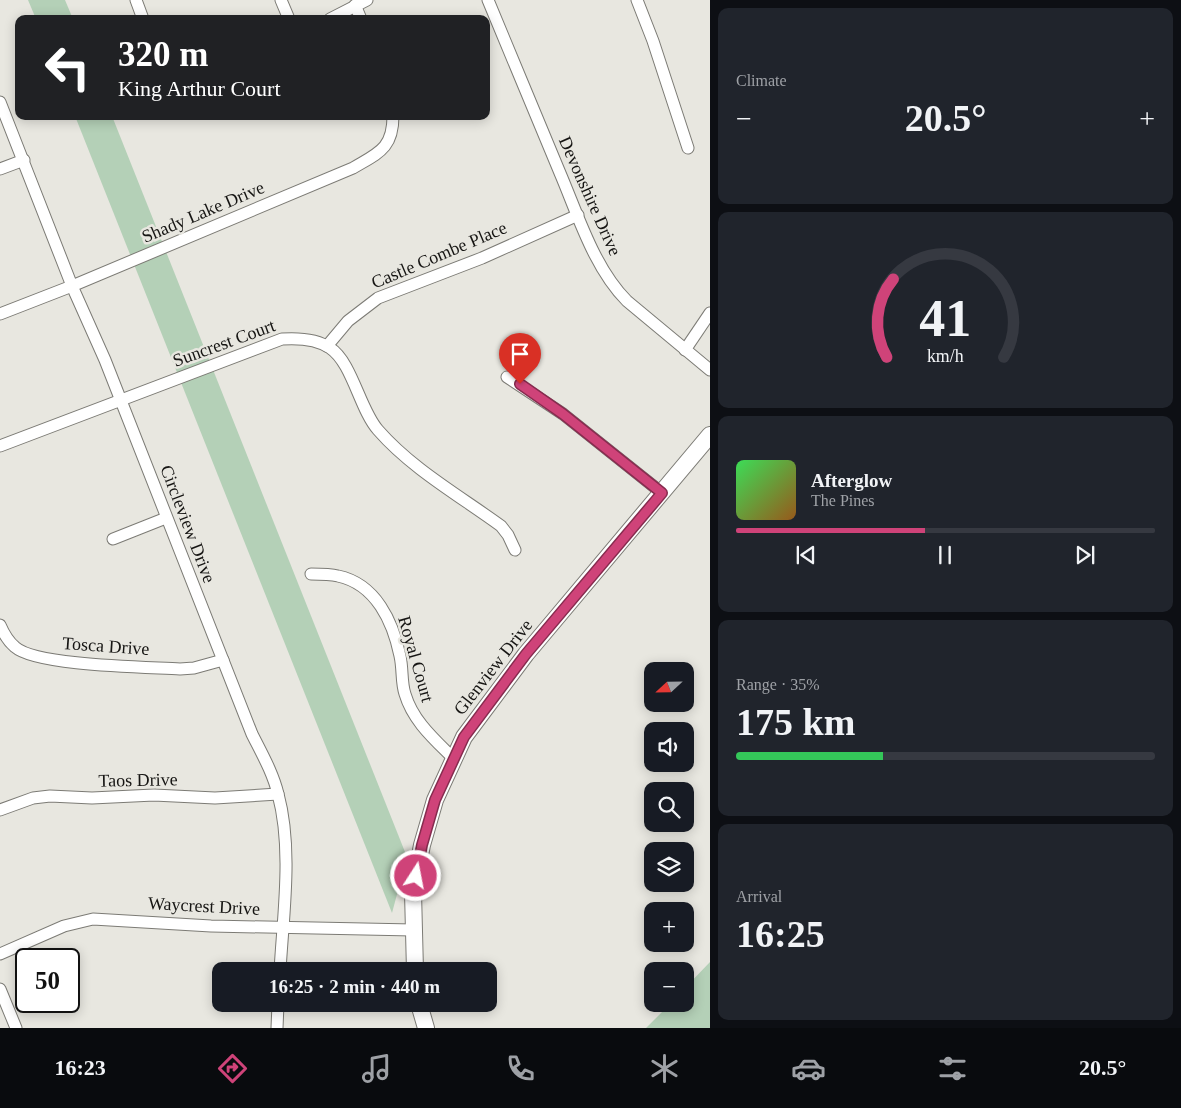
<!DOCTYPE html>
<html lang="en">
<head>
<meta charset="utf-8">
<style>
  :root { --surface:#171b24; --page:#20242c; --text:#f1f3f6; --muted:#9ea1a6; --line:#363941; --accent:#cf4379 }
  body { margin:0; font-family:Georgia,serif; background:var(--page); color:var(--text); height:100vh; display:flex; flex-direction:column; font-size:19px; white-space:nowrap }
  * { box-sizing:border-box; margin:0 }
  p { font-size:16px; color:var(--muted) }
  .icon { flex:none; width:28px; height:28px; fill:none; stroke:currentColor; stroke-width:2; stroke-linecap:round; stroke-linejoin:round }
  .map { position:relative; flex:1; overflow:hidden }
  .side { display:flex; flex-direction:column; gap:8px; padding:8px; background:#0d0f14; width:471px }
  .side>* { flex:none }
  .guide { position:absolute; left:15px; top:15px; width:475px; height:105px; border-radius:10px; box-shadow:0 2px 12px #0003; background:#202124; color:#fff; overflow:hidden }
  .needle { width:32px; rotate:248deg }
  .tools { position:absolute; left:644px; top:662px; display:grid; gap:10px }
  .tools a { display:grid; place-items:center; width:50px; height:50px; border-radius:10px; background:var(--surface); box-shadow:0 2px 12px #0003; font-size:25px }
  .speed { position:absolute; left:15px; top:948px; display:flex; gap:10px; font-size:25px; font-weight:700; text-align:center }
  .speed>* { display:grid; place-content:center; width:65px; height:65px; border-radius:50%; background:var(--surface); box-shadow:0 2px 12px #0003; line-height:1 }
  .speed .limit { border:2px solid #111; border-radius:8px; background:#fff; color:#111 }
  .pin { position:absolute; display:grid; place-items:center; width:42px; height:42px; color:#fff; margin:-51px -21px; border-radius:50% 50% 50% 0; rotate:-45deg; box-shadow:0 0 5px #0007 }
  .pin .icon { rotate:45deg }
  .me { position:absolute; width:55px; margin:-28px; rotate:11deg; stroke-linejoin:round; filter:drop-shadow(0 0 4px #0008) }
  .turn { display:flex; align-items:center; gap:18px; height:105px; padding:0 20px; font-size:22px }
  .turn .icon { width:65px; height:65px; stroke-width:2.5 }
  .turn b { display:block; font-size:35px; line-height:42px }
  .big { font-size:38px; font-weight:700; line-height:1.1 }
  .side .widget { flex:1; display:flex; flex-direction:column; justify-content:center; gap:8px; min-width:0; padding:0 18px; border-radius:10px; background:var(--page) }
  .side .dial { align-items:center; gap:0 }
  .dial svg { height:130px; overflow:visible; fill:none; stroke:var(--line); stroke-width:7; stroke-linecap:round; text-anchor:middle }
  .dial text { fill:var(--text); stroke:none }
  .song { display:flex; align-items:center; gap:15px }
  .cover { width:60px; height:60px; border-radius:8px; background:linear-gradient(135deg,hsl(130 70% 55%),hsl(30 70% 35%)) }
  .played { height:5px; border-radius:2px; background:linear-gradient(90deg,var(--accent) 45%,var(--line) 45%) }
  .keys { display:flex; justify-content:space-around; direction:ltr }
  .heat { display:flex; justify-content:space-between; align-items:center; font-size:28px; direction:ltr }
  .charge { height:8px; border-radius:4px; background:linear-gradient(90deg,#34c759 35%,var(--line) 0) }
  .trip { position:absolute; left:212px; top:962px; width:285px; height:50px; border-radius:10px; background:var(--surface); box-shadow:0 2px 12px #0003; font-weight:700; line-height:50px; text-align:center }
  .menu { display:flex; height:80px; justify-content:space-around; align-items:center; background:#090b0e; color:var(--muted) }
  .menu .icon { width:35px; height:35px }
  .menu .active { color:var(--accent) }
  .menu b { font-size:22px; color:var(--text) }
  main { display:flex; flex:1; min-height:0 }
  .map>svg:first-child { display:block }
  .green { fill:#b4d0b7 }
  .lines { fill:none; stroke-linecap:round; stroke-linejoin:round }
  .street-casing { stroke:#7c7b75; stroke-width:13 }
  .secondary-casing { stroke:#7c7b75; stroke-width:18 }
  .street { stroke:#fff; stroke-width:11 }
  .secondary { stroke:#fff; stroke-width:16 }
  .route-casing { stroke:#872c4f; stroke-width:12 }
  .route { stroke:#cf4379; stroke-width:9 }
  .labels { text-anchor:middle; stroke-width:5; stroke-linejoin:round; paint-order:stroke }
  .street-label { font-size:18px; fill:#161513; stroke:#e8e7e0 }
</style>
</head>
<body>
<main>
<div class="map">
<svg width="710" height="1028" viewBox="0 0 710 1028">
  <rect width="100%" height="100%" fill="#e8e7e0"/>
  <!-- green -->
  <g class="green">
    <path d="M28 0H65L73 19H36Z"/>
    <path d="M75 116H112L407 857 392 913Z"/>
    <path d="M710 962V1028H646L670 1004H685V988Z"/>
  </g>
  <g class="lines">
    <defs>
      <g id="street">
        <path d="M136 0 143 19"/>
        <path d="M281 0 289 19"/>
        <path d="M488 0C512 58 536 115 560 173 578 215 594 268 627 301L710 370"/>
        <path d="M637 0 653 41 688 148"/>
        <path d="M355 5 361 19"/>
        <path d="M330 19 367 0"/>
        <path d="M0 102 72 286 105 360 252 734C262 754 273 773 278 794 293 849 283 915 280 971"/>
        <path d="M0 169 24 160"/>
        <path d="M0 314 72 286 353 168C378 153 393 149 393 116"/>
        <path d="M327 346 348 321 378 298 482 258 578 215"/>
        <path d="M685 350 710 313"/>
        <path d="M507 377 563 414 662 493"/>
        <path d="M0 446 282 339C297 338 317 339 330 348 352 362 360 410 378 430 412 469 460 496 501 526L508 535 515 550"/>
        <path d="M113 539 166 518"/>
        <path d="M311 574C320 574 330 574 338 576 376 584 393 622 400 656 403 669 401 682 405 694 413 721 434 739 453 758"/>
        <path d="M0 625C3 632 9 642 15 647 36 666 147 667 180 669L194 668 223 660"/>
        <path d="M0 810 33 798 50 796 92 798 154 795 215 798 278 794"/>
        <path d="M0 954 64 926 93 919 211 926 413 930"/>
        <path d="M0 989 16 1028"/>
        <path d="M277 1028 278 1004"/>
      </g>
      <g id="secondary">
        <path d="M415 971 413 892 422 845 435 800 464 737 526 654 710 435"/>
        <path d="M419 1004 426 1028"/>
      </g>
    </defs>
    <!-- street casing -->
    <use href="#street" class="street-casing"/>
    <!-- secondary casing -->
    <use href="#secondary" class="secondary-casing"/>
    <!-- street -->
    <use href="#street" class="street"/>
    <!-- secondary -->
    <use href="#secondary" class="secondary"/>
  </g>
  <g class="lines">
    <defs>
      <path id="route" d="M416 876 422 845 435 800 464 737 526 654 662 493 563 414 520 384"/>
    </defs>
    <!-- route casing -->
    <use href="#route" class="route-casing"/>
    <!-- route -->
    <use href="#route" class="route"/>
  </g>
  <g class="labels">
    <!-- street labels -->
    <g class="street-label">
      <text transform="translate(590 196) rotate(66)" y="6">Devonshire Drive</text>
      <text transform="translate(203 212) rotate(-23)" y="6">Shady Lake Drive</text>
      <text transform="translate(439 255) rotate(-23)" y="6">Castle Combe Place</text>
      <text transform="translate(224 343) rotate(-20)" y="6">Suncrest Court</text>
      <text transform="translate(188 524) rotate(69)" y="6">Circleview Drive</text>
      <text transform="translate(106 646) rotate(4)" y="6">Tosca Drive</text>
      <text transform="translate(416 659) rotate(74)" y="6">Royal Court</text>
      <text transform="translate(493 667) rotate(-52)" y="6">Glenview Drive</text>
      <text transform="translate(138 780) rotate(-1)" y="6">Taos Drive</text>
      <text transform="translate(204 906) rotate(3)" y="6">Waycrest Drive</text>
    </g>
  </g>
</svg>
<div class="tools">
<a><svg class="needle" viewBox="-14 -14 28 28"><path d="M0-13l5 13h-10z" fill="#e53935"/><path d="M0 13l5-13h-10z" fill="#9ea1a6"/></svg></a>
<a><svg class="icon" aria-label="sound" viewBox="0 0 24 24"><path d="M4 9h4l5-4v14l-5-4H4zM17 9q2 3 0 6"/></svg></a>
<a><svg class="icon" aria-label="search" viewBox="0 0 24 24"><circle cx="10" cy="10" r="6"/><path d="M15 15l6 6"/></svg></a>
<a><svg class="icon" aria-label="layers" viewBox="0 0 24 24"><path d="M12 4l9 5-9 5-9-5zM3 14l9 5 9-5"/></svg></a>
<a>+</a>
<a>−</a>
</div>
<div class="speed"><div class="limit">50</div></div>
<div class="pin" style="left:520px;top:384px;background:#d93025"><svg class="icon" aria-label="arrive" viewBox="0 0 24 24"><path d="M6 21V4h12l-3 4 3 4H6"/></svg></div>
<svg class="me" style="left:416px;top:876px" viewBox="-20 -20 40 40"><circle r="17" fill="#cf4379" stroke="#fff" stroke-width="3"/><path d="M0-11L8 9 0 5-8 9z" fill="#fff"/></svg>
<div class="trip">16:25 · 2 min · 440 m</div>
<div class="guide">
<div class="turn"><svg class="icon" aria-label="left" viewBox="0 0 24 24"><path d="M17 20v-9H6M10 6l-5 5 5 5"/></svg><div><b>320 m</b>King Arthur Court</div></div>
</div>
</div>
<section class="side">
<div class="widget"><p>Climate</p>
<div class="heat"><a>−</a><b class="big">20.5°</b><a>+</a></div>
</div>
<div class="widget dial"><svg viewBox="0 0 100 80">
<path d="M14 69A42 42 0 1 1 86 69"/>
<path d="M14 69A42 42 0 0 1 18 21" stroke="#cf4379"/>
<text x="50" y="56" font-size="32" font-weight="700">41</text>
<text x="50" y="72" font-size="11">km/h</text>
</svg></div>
<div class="widget">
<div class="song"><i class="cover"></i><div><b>Afterglow</b><p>The Pines</p></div></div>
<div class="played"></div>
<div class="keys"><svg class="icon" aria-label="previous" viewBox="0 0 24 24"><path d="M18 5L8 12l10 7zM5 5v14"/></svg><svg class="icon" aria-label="pause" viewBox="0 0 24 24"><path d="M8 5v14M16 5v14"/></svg><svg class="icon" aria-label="next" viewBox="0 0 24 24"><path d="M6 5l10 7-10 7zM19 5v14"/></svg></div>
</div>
<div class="widget"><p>Range · 35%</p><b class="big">175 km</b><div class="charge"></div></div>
<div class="widget"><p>Arrival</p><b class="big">16:25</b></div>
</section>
</main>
<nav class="menu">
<b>16:23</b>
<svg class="icon active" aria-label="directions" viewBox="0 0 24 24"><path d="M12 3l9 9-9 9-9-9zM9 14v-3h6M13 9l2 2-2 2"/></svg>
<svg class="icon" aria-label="music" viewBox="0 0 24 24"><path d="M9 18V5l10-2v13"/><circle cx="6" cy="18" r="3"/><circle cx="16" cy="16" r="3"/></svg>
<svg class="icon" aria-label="phone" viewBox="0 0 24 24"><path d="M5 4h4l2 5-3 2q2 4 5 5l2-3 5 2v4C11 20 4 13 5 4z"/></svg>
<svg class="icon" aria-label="climate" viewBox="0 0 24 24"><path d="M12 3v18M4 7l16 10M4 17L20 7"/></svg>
<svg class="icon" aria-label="car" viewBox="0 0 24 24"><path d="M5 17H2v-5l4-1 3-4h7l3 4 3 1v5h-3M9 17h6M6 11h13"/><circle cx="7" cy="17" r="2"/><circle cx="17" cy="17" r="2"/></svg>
<svg class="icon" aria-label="filters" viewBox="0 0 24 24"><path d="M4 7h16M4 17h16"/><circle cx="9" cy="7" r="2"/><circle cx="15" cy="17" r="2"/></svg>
<b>20.5°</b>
</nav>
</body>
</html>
